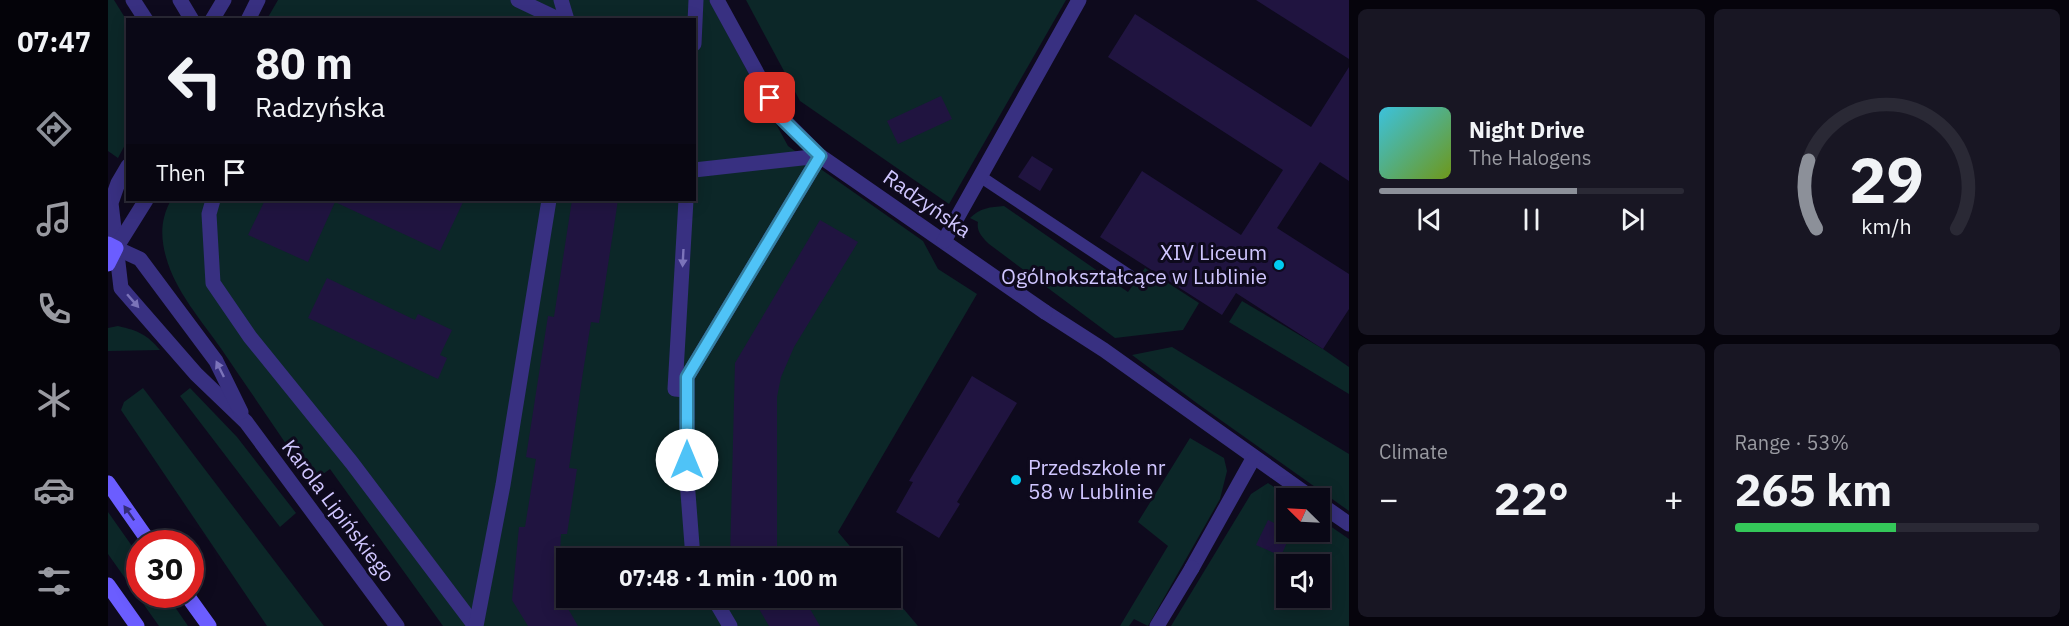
<!DOCTYPE html>
<html lang="en">
<head>
<meta charset="utf-8">
<style>
  :root { --surface:#0a0816; --page:#181623; --text:#f1f3f6; --muted:#999aa1; --line:#2a2935; --accent:#8c9099 }
  body { margin:0; font-family:"IBM Plex Sans",sans-serif; background:var(--page); color:var(--text); height:100vh; display:flex; flex-direction:column; font-size:22px; white-space:nowrap }
  * { box-sizing:border-box; margin:0 }
  p { font-size:20px; color:var(--muted) }
  .icon { flex:none; width:33px; height:33px; fill:none; stroke:currentColor; stroke-width:2; stroke-linecap:round; stroke-linejoin:round }
  .map { position:relative; flex:1; overflow:hidden }
  .drawer { display:flex; flex-direction:column; gap:9px; padding:9px; background:#06040c; width:720px }
  .drawer>* { flex:none }
  .top-card { position:absolute; left:18px; top:18px; width:570px; height:183px; border-radius:0px; box-shadow:0 3px 15px #0003,0 0 0 2px var(--line); background:#0a0816; color:var(--text); overflow:hidden }
  .needle { width:39px; rotate:294deg }
  .fabs { position:absolute; left:1168px; top:488px; display:grid; gap:12px }
  .fabs a { display:grid; place-items:center; width:54px; height:54px; border-radius:0px; background:var(--surface); box-shadow:0 3px 15px #0003,0 0 0 2px var(--line); font-size:30px }
  .speed { position:absolute; left:18px; top:530px; display:flex; gap:12px; font-size:30px; font-weight:700; text-align:center }
  .speed>* { display:grid; place-content:center; width:78px; height:78px; border-radius:50%; background:var(--surface); box-shadow:0 3px 15px #0003,0 0 0 2px var(--line); line-height:1 }
  .speed .limit { border:9px solid #d22; background:#fff; color:#111 }
  .pin { position:absolute; display:grid; place-items:center; width:51px; height:51px; color:#fff; margin:-26px; border-radius:12px; box-shadow:0 3px 9px #0006 }
  .me { position:absolute; width:66px; margin:-33px; rotate:0deg; stroke-linejoin:round; filter:drop-shadow(0 0 4px #0008) }
  .turn { display:flex; align-items:center; gap:21px; height:126px; padding:0 30px; font-size:27px }
  .turn .icon { width:78px; height:78px; stroke-width:2.5 }
  .turn b { display:block; font-size:42px; line-height:51px }
  .then { display:flex; align-items:center; height:57px; padding:0 30px; background:#0003; gap:12px; font-size:22px }
  .big { font-size:45px; font-weight:800; line-height:1.1 }
  .drawer .widget { flex:1; display:flex; flex-direction:column; justify-content:center; gap:9px; min-width:0; padding:0 21px; border-radius:9px; background:var(--page) }
  .drawer .dial { align-items:center; gap:0 }
  .dial svg { height:156px; overflow:visible; fill:none; stroke:var(--line); stroke-width:7; stroke-linecap:round; text-anchor:middle }
  .dial text { fill:var(--text); stroke:none }
  .song { display:flex; align-items:center; gap:18px }
  .cover { width:72px; height:72px; border-radius:9px; background:linear-gradient(135deg,hsl(190 70% 55%),hsl(80 70% 35%)) }
  .played { height:6px; border-radius:3px; background:linear-gradient(90deg,var(--accent) 65%,var(--line) 65%) }
  .keys { display:flex; justify-content:space-around; direction:ltr }
  .heat { display:flex; justify-content:space-between; align-items:center; font-size:33px; direction:ltr }
  .charge { height:9px; border-radius:4px; background:linear-gradient(90deg,#34c759 53%,var(--line) 0) }
  .drawer .tiles { flex:1; display:grid; gap:9px; grid-template-columns:repeat(2,1fr) }
  .trip { position:absolute; left:448px; top:548px; width:345px; height:60px; border-radius:0px; background:var(--surface); box-shadow:0 3px 15px #0003,0 0 0 2px var(--line); font-weight:800; line-height:60px; text-align:center }
  main { display:flex; flex:1; min-height:0 }
  .dock { display:flex; flex-direction:column; width:108px; justify-content:space-around; align-items:center; background:#040309; color:var(--muted) }
  .dock .icon { width:42px; height:42px }
  .dock .active { color:var(--accent) }
  .dock b { font-size:27px; color:var(--text) }
  .map>svg:first-child { display:block }
  .green { fill:#0c2728; fill-rule:evenodd }
  .building { fill:#201440 }
  .lines { fill:none; stroke-linecap:round; stroke-linejoin:round }
  .service { stroke:#383081; stroke-width:12 }
  .pedestrian { stroke:#383081; stroke-width:15 }
  .minor { stroke:#383081; stroke-width:15 }
  .secondary { stroke:#6b5dff; stroke-width:15 }
  .oneway { fill:#7c74ba }
  .oneway2 { fill:#332b77 }
  .route-casing { stroke:#337fa1; stroke-width:15 }
  .route { stroke:#4fc3f7; stroke-width:10 }
  .poi-dot { fill:#00cbf1; stroke:#0e0a1d; stroke-width:2 }
  .labels { text-anchor:middle; stroke-width:6; stroke-linejoin:round; paint-order:stroke }
  .street-label { font-size:21px; fill:#d0c6ff; stroke:#0e0a1d }
  .poi-label { font-size:21px; fill:#d0c6ff; stroke:#0e0a1d; text-anchor:end }
</style>
</head>
<body>
<main>
<nav class="dock">
<b>07:47</b>
<svg class="icon active" aria-label="directions" viewBox="0 0 24 24"><path d="M12 3l9 9-9 9-9-9zM9 14v-3h6M13 9l2 2-2 2"/></svg>
<svg class="icon" aria-label="music" viewBox="0 0 24 24"><path d="M9 18V5l10-2v13"/><circle cx="6" cy="18" r="3"/><circle cx="16" cy="16" r="3"/></svg>
<svg class="icon" aria-label="phone" viewBox="0 0 24 24"><path d="M5 4h4l2 5-3 2q2 4 5 5l2-3 5 2v4C11 20 4 13 5 4z"/></svg>
<svg class="icon" aria-label="climate" viewBox="0 0 24 24"><path d="M12 3v18M4 7l16 10M4 17L20 7"/></svg>
<svg class="icon" aria-label="car" viewBox="0 0 24 24"><path d="M5 17H2v-5l4-1 3-4h7l3 4 3 1v5h-3M9 17h6M6 11h13"/><circle cx="7" cy="17" r="2"/><circle cx="17" cy="17" r="2"/></svg>
<svg class="icon" aria-label="filters" viewBox="0 0 24 24"><path d="M4 7h16M4 17h16"/><circle cx="9" cy="7" r="2"/><circle cx="15" cy="17" r="2"/></svg>
</nav>
<div class="map">
<svg width="1241" height="626" viewBox="0 0 1241 626">
  <rect width="100%" height="100%" fill="#0e0a1d"/>
  <!-- green -->
  <g class="green">
    <path d="M0 0H6L19 21V141L10 158 0 151Z"/>
    <path d="M170 0H601L680 146 815 241 830 269 869 294 730 532 752 558H459V597H783V594L810 626H335L222 469 204 482C174 438 144 394 114 350 94 321 67 291 58 257 52 236 53 218 63 200H586V20L159 19Z"/>
    <path d="M638 0H958L841 204 692 101Z"/>
    <path d="M896 206 1020 292 1037 268 1091 303 1075 330 1007 338 881 244C875 238 868 231 870 222L862 218C872 208 882 207 896 206Z"/>
    <path d="M1134 301 1215 349 1241 367V394L1121 322Z"/>
    <path d="M10 326C31 331 38 334 52 350L0 351V328Z"/>
    <path d="M1064 347 1241 454V511L1090 404 1024 355Z"/>
    <path d="M35 388 216 626H159L13 410 16 402Z"/>
    <path d="M82 388 129 437 188 513 172 527 72 396Z"/>
    <path d="M1082 438 1116 458 1119 471 1112 499 1040 626 1026 619 1021 626H1012L1060 546 1030 522Z"/>
    <path d="M1160 483 1182 498H1179V531H1212V519L1241 539V626H1063L1143 494ZM1179 564H1212V597H1179Z"/>
    <path d="M0 512 31 556 32 594H58L80 626H51L0 554Z"/>
  </g>
  <!-- building -->
  <g class="building">
    <path d="M1148 0H1241V59Z"/>
    <path d="M1027 14 1203 127 1241 67V181L1212 162 1169 228 1241 274V309L1215 349 1128 293 1114 315 992 237 1034 171 1133 235 1175 170 1000 57Z"/>
    <path d="M833 96 844 119 790 144 779 121Z"/>
    <path d="M924 156 945 169 932 191 910 177Z"/>
    <path d="M157 200H356L332 251 227 202 200 262 140 235Z"/>
    <path d="M464 200H510L491 323 483 322 475 372 461 468 469 469 459 534H453L450 591 470 626H420L404 600 411 527H417L428 459 418 457 440 316 446 317Z"/>
    <path d="M712 220 750 242 686 347 673 377 669 397V552L673 558H622L627 363Z"/>
    <path d="M219 278 307 320 310 314 344 330 332 355 339 358 330 379 200 318Z"/>
    <path d="M864 376 909 403 849 502 852 504 831 538 788 512 805 482 801 481Z"/>
    <path d="M1160 520 1179 529V531H1184L1173 556 1148 545Z"/>
    <path d="M644 597H695L712 626H661Z"/>
  </g>
  <g class="lines">
    <!-- service -->
    <path class="service" d="M873 177 1022 276"/>
    <!-- pedestrian -->
    <g class="pedestrian">
      <path d="M937 312 996 350 1204 498"/>
      <path d="M1212 504 1241 524"/>
      <path d="M1084 568 1146 457"/>
    </g>
    <!-- minor -->
    <g class="minor">
      <path d="M25 0 38 20"/>
      <path d="M72 0 84 20"/>
      <path d="M410 0 452 20"/>
      <path d="M453 0 459 20"/>
      <path d="M609 0 673 117 712 156 937 312"/>
      <path d="M104 20 116 0"/>
      <path d="M140 20 150 0"/>
      <path d="M586 44 588 0"/>
      <path d="M20 166 10 183 3 203 13 288 88 374 138 422 289 626"/>
      <path d="M586 170 712 156"/>
      <path d="M105 200 101 214 105 283 142 337 244 463 367 626"/>
      <path d="M836 241 971 0"/>
      <path d="M8 248 32 259 108 361 133 412"/>
      <path d="M8 248 38 200"/>
      <path d="M578 390 567 389 578 200"/>
      <path d="M585 558 579 480V377L712 156"/>
      <path d="M605 597 622 626"/>
      <path d="M368 626 395 485 441 200"/>
      <path d="M1049 626 1084 568"/>
    </g>
    <!-- secondary -->
    <g class="secondary">
      <path d="M0 244 8 248 0 264"/>
      <path d="M0 483 42 543"/>
      <path d="M0 585 29 626"/>
      <path d="M78 594 101 626"/>
    </g>
  </g>
  <!-- one-way arrows -->
  <defs><path id="oneway-solid" d="M-6-.8H1V-3.2L6.5 0L1 3.2V.8H-6Z" transform="scale(1.5)"/></defs>
  <g class="oneway">
    <use href="#oneway-solid" transform="translate(575 258) rotate(93)"/>
    <use href="#oneway-solid" transform="translate(25 301) rotate(49)"/>
    <use href="#oneway-solid" transform="translate(112 369) rotate(-116)"/>
  </g>
  <use class="oneway2" href="#oneway-solid" transform="translate(21 513) rotate(-125)"/>
  <g class="lines">
    <defs>
      <path id="route" d="M579 460V377L712 156 672 117 662 98"/>
    </defs>
    <!-- route casing -->
    <use href="#route" class="route-casing"/>
    <!-- route -->
    <use href="#route" class="route"/>
  </g>
  <!-- markers -->
  <g class="poi-dot">
    <circle cx="1171" cy="265" r="6"/>
    <circle cx="908" cy="480" r="6"/>
  </g>
  <g class="labels">
    <!-- street labels -->
    <g class="street-label">
      <text transform="translate(819 204) rotate(35)" y="7">Radzyńska</text>
      <text transform="translate(230 511) rotate(53)" y="7">Karola Lipińskiego</text>
    </g>
    <!-- poi labels -->
    <g class="poi-label">
      <text x="1159" y="260">XIV Liceum<tspan x="1159" dy="24">Ogólnokształcące w Lublinie</tspan></text>
      <text x="920" y="475" text-anchor="start">Przedszkole nr<tspan x="920" dy="24">58 w Lublinie</tspan></text>
    </g>
  </g>
</svg>
<div class="fabs">
<a><svg class="needle" viewBox="-14 -14 28 28"><path d="M0-13l5 13h-10z" fill="#e53935"/><path d="M0 13l5-13h-10z" fill="#999aa1"/></svg></a>
<a><svg class="icon" aria-label="sound" viewBox="0 0 24 24"><path d="M4 9h4l5-4v14l-5-4H4zM17 9q2 3 0 6"/></svg></a>
</div>
<div class="speed"><div class="limit">30</div></div>
<div class="pin" style="left:662px;top:98px;background:#d93025"><svg class="icon" aria-label="arrive" viewBox="0 0 24 24"><path d="M6 21V4h12l-3 4 3 4H6"/></svg></div>
<svg class="me" style="left:579px;top:460px" viewBox="-20 -20 40 40"><circle r="19" fill="#fff"/><path d="M0-13L10 11 0 6-10 11z" fill="#4fc3f7"/></svg>
<div class="trip">07:48 · 1 min · 100 m</div>
<div class="top-card">
<div class="turn"><svg class="icon" aria-label="left" viewBox="0 0 24 24"><path d="M17 20v-9H6M10 6l-5 5 5 5"/></svg><div><b>80 m</b>Radzyńska</div></div>
<div class="then">Then<svg class="icon" aria-label="arrive" viewBox="0 0 24 24"><path d="M6 21V4h12l-3 4 3 4H6"/></svg></div>
</div>
</div>
<section class="drawer">
<div class="tiles">
<div class="widget">
<div class="song"><i class="cover"></i><div><b>Night Drive</b><p>The Halogens</p></div></div>
<div class="played"></div>
<div class="keys"><svg class="icon" aria-label="previous" viewBox="0 0 24 24"><path d="M18 5L8 12l10 7zM5 5v14"/></svg><svg class="icon" aria-label="pause" viewBox="0 0 24 24"><path d="M8 5v14M16 5v14"/></svg><svg class="icon" aria-label="next" viewBox="0 0 24 24"><path d="M6 5l10 7-10 7zM19 5v14"/></svg></div>
</div>
<div class="widget dial"><svg viewBox="0 0 100 80">
<path d="M14 69A42 42 0 1 1 86 69"/>
<path d="M14 69A42 42 0 0 1 10 34" stroke="#8c9099"/>
<text x="50" y="56" font-size="32" font-weight="700">29</text>
<text x="50" y="72" font-size="11">km/h</text>
</svg></div>
<div class="widget"><p>Climate</p>
<div class="heat"><a>−</a><b class="big">22°</b><a>+</a></div>
</div>
<div class="widget"><p>Range · 53%</p><b class="big">265 km</b><div class="charge"></div></div>
</div>
</section>
</main>
</body>
</html>
